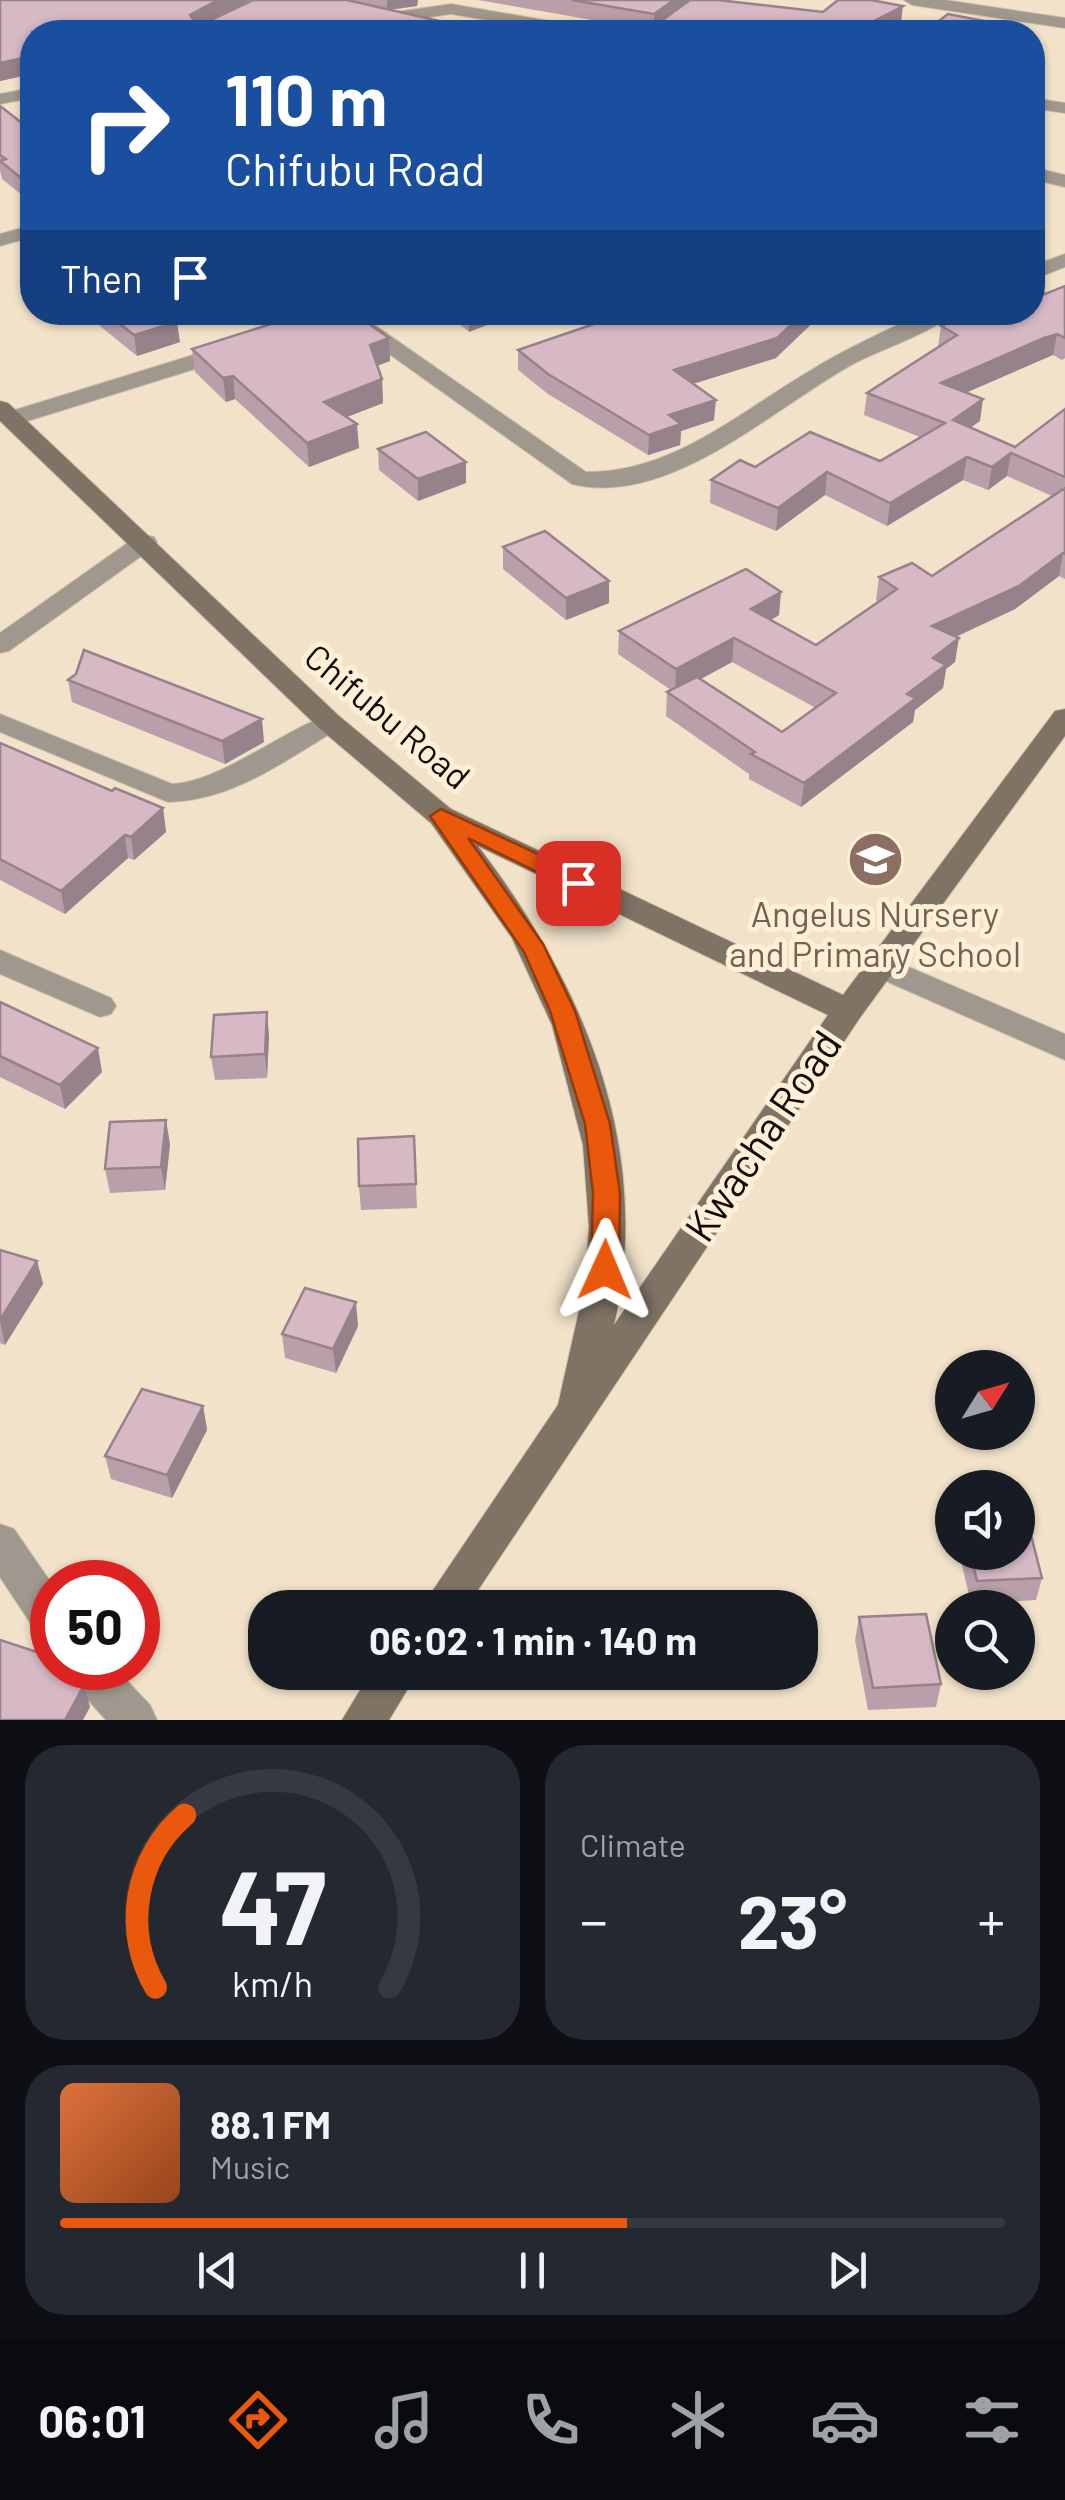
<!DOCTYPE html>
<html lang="en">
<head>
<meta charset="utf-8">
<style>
  :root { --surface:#171b24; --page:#242831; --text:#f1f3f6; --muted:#9ea1a6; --line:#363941; --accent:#ea580c }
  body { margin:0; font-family:Barlow,sans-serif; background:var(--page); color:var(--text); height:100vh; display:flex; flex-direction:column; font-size:38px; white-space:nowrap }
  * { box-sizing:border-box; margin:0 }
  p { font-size:32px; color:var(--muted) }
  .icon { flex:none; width:55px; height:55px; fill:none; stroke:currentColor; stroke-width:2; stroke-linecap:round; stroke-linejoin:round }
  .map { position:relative; height:1720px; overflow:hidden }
  .side { display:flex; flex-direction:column; gap:25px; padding:25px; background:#0d0f14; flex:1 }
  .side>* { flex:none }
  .banner { position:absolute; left:20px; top:20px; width:1025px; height:305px; border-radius:40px; box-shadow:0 2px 8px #0004; background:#1a4fa0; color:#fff; overflow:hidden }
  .needle { width:65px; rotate:53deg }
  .controls { position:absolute; left:935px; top:1350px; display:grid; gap:20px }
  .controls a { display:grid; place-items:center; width:100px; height:100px; border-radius:50%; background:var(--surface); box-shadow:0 2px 8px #0004; font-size:50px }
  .speed { position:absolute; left:30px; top:1560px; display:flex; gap:20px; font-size:50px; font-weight:700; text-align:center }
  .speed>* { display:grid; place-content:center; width:130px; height:130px; border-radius:50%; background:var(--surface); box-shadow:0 2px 8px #0004; line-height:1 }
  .speed .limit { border:15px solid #d22; background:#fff; color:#111 }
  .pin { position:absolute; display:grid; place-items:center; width:85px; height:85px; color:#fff; margin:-42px; border-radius:20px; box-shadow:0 5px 15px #0006 }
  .me { position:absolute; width:110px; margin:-55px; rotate:1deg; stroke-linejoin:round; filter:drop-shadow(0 0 8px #0008) }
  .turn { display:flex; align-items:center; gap:35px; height:210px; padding:0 40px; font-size:45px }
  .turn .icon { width:130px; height:130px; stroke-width:2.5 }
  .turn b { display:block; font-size:70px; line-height:85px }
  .then { display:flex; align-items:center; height:95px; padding:0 40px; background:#0003; gap:20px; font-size:38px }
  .big { font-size:75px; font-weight:700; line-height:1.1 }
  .side .widget { flex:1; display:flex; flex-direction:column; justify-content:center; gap:15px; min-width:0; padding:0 35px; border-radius:40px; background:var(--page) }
  .side .dial { align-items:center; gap:0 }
  .dial svg { height:260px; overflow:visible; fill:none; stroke:var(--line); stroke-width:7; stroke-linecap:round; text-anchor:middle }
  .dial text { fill:var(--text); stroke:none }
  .song { display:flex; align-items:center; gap:30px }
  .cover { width:120px; height:120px; border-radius:15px; background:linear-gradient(135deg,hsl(20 70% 55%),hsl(20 70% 35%)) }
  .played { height:10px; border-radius:5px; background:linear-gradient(90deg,var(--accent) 60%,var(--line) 60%) }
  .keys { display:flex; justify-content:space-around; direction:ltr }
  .heat { display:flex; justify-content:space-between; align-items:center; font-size:55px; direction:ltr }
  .side .tiles { flex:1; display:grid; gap:25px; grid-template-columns:1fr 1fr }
  .widget:last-child { grid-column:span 2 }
  .trip { position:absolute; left:248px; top:1590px; width:570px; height:100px; border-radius:40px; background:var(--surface); box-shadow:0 2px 8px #0004; font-weight:700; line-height:100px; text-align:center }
  .dock { display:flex; height:160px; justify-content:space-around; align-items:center; background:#090b0e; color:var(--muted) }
  .dock .icon { width:70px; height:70px }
  .dock .selected { color:var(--accent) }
  .dock b { font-size:45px; color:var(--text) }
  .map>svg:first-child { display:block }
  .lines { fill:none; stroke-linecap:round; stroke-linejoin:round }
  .street-casing { stroke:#cdc0a9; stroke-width:2 }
  .secondary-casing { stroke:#cdc0a9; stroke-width:2 }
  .street { fill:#a0988e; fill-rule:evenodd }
  .secondary { fill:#7e7365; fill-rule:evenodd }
  .wall { fill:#b89fa9; fill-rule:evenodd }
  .shaded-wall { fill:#96828a }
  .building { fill:#d6b9c5; stroke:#96828a; stroke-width:2.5 }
  .route { fill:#ea580c; stroke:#983908; stroke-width:2.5 }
  .labels { text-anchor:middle; stroke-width:10; stroke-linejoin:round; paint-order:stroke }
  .street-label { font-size:35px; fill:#100b04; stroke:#fef0d6 }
  .education-label { font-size:35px; fill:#785e54; stroke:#fef0d6 }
  .near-street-label { font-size:42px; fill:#100b04; stroke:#fef0d6 }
</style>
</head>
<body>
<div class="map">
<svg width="1065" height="1720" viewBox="0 0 1065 1720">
  <rect width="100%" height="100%" fill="#f1e2c9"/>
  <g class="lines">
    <defs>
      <g id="street">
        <path d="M904 0H945L1065 18V28L912 5Z"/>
        <path d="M451 4 578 26 586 31 558 32 451 14 389 23 381 18 389 13Z"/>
        <path d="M32 88V98L0 104V94Z"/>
        <path d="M1032 98 1065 103V113L1032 108Z"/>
        <path d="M1032 167 1065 175V187L1032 179Z"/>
        <path d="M32 225V237L0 246V234Z"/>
        <path d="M1065 254V267L1032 280V266Z"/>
        <path d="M925 312H954C933 333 881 349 853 364 773 408 669 508 572 484L347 324 358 318 366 319 586 472C672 473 737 414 808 372 845 349 885 331 925 312Z"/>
        <path d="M232 343 240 345 243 350 240 355 18 424 10 426 0 421 2 414Z"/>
        <path d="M145 535 154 537 157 542 154 547 9 651 0 653V633L136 537Z"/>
        <path d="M0 714 172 784C227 782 310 709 339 716L343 722C335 732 323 738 312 745 267 773 222 801 168 802L0 732Z"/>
        <path d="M0 950 111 998 116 1006 111 1014 100 1017 0 974Z"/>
        <path d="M883 956 1065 1034V1060L872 975 867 967 872 959Z"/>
        <path d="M0 1524 14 1529 52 1584V1638L37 1633 0 1577Z"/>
        <path d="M66 1668H115L150 1705 157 1720H106L72 1682Z"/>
      </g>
      <g id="secondary">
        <path d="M0 401 8 403 339 716 451 809 843 995 1055 711 1065 709V736L859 1019 466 1608H421L558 1405 585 1284 589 1227 583 1145 552 1025 512 938 431 823 319 728 0 421ZM478 846 828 1015 614 1325C654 1148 583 984 478 846Z"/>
        <path d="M371 1672H418L389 1720H342Z"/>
      </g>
    </defs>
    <!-- street casing -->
    <use href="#street" class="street-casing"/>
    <!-- secondary casing -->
    <use href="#secondary" class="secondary-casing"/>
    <!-- street -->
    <use href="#street" class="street"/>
    <!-- secondary -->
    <use href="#secondary" class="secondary"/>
  </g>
  <!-- wall -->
  <g class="wall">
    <path d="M0 0 221 15 253 0H418L417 6 390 10 470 28V32H32V74L0 81Z"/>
    <path d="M478 0H718L901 22 882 32H646L649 30Z"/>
    <path d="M0 106 22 123 32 120V203L2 179 0 170Z"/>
    <path d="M1065 286V358L1062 360 1053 355 1040 360 966 392 980 421 970 427 1015 447 1065 409V579L1059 576 1015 609 956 637 955 662 946 669 943 688 915 710 913 722 801 807 749 779V774L666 716 667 692 671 690 618 654 619 631 779 615 771 620 816 645 878 602 876 600 879 577 932 576 1052 496 1007 476 988 490 963 480 887 526 825 495 776 531 710 503 711 480 755 467 880 461 920 437 864 415 867 393 938 347 941 326 984 318ZM732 662 816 708 782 732 701 679Z"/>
    <path d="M98 312H165L180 342 137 356 100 326Z"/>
    <path d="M264 312H352L389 338 390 361 377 366 382 379 383 403 347 417 359 448 309 467 235 399 226 402 195 372 192 349 277 322Z"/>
    <path d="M433 312H520L469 332 449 316 446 320Z"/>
    <path d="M601 312H702L776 358 693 384 714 420 681 431 680 445 648 455 548 394 518 370V350L610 319Z"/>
    <path d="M378 449 466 462V483L418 501 379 470Z"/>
    <path d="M503 547 609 603 566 620 503 569Z"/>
    <path d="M68 680 264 742 225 764 72 702Z"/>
    <path d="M0 743 112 791 163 808 166 832 134 860 128 858 65 914 0 880Z"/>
    <path d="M0 1002 102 1072 65 1109 0 1077Z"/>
    <path d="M269 1036 267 1078 215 1080 211 1057Z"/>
    <path d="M414 1136 417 1208 361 1210 359 1186Z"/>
    <path d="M170 1144 165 1190 110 1193 105 1169Z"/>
    <path d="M0 1250 37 1261 43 1284 5 1345 0 1343Z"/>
    <path d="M358 1326 336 1373 285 1358 282 1334Z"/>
    <path d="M203 1406 207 1430 172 1498 111 1479 105 1456Z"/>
    <path d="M959 1552H1018L1042 1578 1036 1600 971 1604Z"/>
    <path d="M859 1617 941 1684 936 1707 868 1710 855 1640Z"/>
  </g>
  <!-- shaded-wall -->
  <g class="shaded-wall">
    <path d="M218 0H250L191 31 190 15Z"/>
    <path d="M387 0H418L417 6 387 10Z"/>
    <path d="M674 0H691L654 31V14Z"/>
    <path d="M903 6 901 22 882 32H853Z"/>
    <path d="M32 56V74L0 81V63Z"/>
    <path d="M277 312H313L278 323Z"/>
    <path d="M469 312H520L469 332Z"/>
    <path d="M805 312H824L776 358 673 390 674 370Z"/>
    <path d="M177 322 180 342 137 356 134 335Z"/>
    <path d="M1057 334 1053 355 938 405 941 383Z"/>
    <path d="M389 338 390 361 371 368 370 345Z"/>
    <path d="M233 376 235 399 226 402 223 378Z"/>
    <path d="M382 379 383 403 326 425 324 402Z"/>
    <path d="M983 399 980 421 950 442 953 420Z"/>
    <path d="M716 400 714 420 681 431 680 445 648 455 649 435 669 415Z"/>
    <path d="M357 424 359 448 309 467 307 443Z"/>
    <path d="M1011 453 1007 476 988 490 992 467Z"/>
    <path d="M967 457 963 480 887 526 890 503Z"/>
    <path d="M466 462V483L418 501V479Z"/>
    <path d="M827 472 825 495 776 531 778 508Z"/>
    <path d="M1063 553 1059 576 1015 609 929 649 932 626Z"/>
    <path d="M609 581V603L566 620V598Z"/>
    <path d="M781 592 779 615 749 633 751 609Z"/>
    <path d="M734 638 732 662 675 693 676 669Z"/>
    <path d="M959 638 955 662 946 669 943 688 915 710 913 722 801 807 804 783 907 694 933 658Z"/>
    <path d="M262 719 264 742 225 764 222 741Z"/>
    <path d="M163 808 166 832 134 860 131 837Z"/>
    <path d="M125 835 128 858 65 914 61 891Z"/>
    <path d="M267 1012 269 1036 267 1078 265 1054Z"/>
    <path d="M98 1048 102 1072 65 1109 60 1085Z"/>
    <path d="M166 1120 170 1144 165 1190 161 1167Z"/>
    <path d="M37 1261 43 1284 5 1345 0 1320Z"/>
    <path d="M356 1302 358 1326 336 1373 333 1349Z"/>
    <path d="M203 1406 207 1430 172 1498 167 1475Z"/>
    <path d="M84 1685 90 1707 83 1720H65Z"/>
  </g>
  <!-- building -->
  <g class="building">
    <path d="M0 0H218L190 15 193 19H213L253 0H347L470 28 463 32H32V56L0 63Z"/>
    <path d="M572 0H674L654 14Z"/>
    <path d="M690 0H718L823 12 838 0H871L903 6 853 32H646Z"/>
    <path d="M948 14 995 23 989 32H924Z"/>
    <path d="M0 106 22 123 32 120V187L0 161 6 159 0 155Z"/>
    <path d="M1065 286V338L1057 334 1044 338 941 383 983 399 953 420 1015 447 1065 409V477L1011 453 992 467 967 457 890 503 827 472 778 508 711 480 740 460 755 467 810 432 880 461 945 423 867 393 957 335 941 326 972 313 984 318 998 312H1032V299Z"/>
    <path d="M105 312H165L177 322 134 335Z"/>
    <path d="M309 312H352L389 338 370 345 382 379 324 402 357 424 307 443 233 376 223 378 192 349Z"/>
    <path d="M629 312H702L713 319 721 312H805L777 338 674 370 716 400 669 415 681 424 649 435 548 374 518 350Z"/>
    <path d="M426 432 466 462 418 479 378 449Z"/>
    <path d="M1065 488V554L1063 553 1019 586 932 626 959 638 933 658 946 665 907 694 916 698 804 783 751 754 755 752 667 692 697 677 782 732 836 693 734 638 676 669 619 631 746 569 781 592 751 609 816 645 897 589 879 577 912 563 932 576Z"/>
    <path d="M545 531 609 581 566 598 503 547Z"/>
    <path d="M84 650 262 719 222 741 68 680 76 674Z"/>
    <path d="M0 743 112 791 115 788 163 808 131 837 125 835 61 891 0 859Z"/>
    <path d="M0 1002 98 1048 60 1085 0 1056Z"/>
    <path d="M267 1012 265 1054 211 1057 214 1015Z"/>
    <path d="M166 1120 161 1167 105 1169 110 1122Z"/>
    <path d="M414 1136 416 1184 359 1186 358 1139Z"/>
    <path d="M0 1250 37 1261 0 1320Z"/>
    <path d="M305 1288 356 1302 333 1349 282 1334Z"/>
    <path d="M142 1389 203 1406 167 1475 105 1456Z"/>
    <path d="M1025 1512 1042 1578 977 1581 970 1552H1018V1513Z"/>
    <path d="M926 1614 941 1684 873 1688 859 1617Z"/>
    <path d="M0 1640 52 1657V1668H68L84 1685 65 1720H0Z"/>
  </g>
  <!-- route -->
  <path class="route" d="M441 809 587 877 590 883 587 888H570L468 838 543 944 575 1011 610 1124 620 1193 619 1270 615 1277 605 1281 595 1277 591 1270 593 1193 585 1124 550 1011 524 952 430 816Z"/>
  <!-- icons -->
  <defs>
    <symbol id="school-disc" viewBox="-11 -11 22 22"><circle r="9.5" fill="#8d6e63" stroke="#fef0d6"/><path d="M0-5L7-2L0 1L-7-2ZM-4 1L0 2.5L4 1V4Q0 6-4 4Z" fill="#fff"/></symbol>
  </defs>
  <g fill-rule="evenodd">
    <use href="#school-disc" x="844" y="828" width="63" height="63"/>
  </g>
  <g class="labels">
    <!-- street labels -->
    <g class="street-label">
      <text transform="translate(387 717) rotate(40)" y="12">Chifubu Road</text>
    </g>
    <!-- education labels -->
    <g class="education-label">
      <text x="875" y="927">Angelus Nursery<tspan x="875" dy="40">and Primary School</tspan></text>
    </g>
    <!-- near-street labels -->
    <g class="near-street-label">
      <text transform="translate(763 1136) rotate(-56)" y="15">Kwacha Road</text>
    </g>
  </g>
</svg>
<div class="controls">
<a><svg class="needle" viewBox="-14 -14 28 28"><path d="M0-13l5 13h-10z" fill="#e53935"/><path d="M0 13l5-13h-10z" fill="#9ea1a6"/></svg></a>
<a><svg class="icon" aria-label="sound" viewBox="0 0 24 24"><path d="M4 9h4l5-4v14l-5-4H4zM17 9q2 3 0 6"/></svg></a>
<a><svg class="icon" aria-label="search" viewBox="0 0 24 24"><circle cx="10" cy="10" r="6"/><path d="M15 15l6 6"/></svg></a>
</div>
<div class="speed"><div class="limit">50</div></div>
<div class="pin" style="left:578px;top:883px;background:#d93025"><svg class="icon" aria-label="arrive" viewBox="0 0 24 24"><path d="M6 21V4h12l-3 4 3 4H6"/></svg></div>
<svg class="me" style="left:605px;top:1270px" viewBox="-20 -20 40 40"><path d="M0-17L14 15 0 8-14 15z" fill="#ea580c" stroke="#fff" stroke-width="4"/></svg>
<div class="trip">06:02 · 1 min · 140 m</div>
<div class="banner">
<div class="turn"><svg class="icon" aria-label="right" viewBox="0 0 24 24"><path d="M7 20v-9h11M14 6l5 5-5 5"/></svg><div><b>110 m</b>Chifubu Road</div></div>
<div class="then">Then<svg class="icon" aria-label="arrive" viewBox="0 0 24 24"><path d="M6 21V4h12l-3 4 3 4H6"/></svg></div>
</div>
</div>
<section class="side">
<div class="tiles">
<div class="widget dial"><svg viewBox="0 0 100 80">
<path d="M14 69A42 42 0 1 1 86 69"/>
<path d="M14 69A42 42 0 0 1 23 16" stroke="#ea580c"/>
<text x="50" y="56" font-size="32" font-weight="700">47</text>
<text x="50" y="72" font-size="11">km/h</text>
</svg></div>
<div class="widget"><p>Climate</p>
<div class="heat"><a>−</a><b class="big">23°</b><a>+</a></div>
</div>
<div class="widget">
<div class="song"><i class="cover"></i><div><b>88.1 FM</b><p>Music</p></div></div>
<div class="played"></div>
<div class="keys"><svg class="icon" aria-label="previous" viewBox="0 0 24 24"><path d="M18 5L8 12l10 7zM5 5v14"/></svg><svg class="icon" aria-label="pause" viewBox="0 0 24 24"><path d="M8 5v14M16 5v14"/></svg><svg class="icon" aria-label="next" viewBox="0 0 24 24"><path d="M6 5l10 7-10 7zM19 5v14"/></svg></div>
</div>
</div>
</section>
<nav class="dock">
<b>06:01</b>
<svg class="icon selected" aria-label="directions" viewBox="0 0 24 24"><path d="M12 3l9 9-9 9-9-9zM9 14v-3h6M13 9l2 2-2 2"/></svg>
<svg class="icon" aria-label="music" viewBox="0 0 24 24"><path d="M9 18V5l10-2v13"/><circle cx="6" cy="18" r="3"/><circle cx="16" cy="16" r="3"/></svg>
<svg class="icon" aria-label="phone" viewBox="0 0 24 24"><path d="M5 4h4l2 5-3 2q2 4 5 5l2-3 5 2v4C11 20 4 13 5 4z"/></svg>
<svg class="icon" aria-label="climate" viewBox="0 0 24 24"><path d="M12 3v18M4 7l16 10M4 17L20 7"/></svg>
<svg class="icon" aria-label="car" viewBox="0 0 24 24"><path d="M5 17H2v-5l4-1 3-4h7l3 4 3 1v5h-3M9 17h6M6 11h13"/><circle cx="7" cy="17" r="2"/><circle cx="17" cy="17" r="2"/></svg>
<svg class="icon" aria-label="filters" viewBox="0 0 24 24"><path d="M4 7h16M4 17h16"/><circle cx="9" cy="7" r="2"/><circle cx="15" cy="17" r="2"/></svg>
</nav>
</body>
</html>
